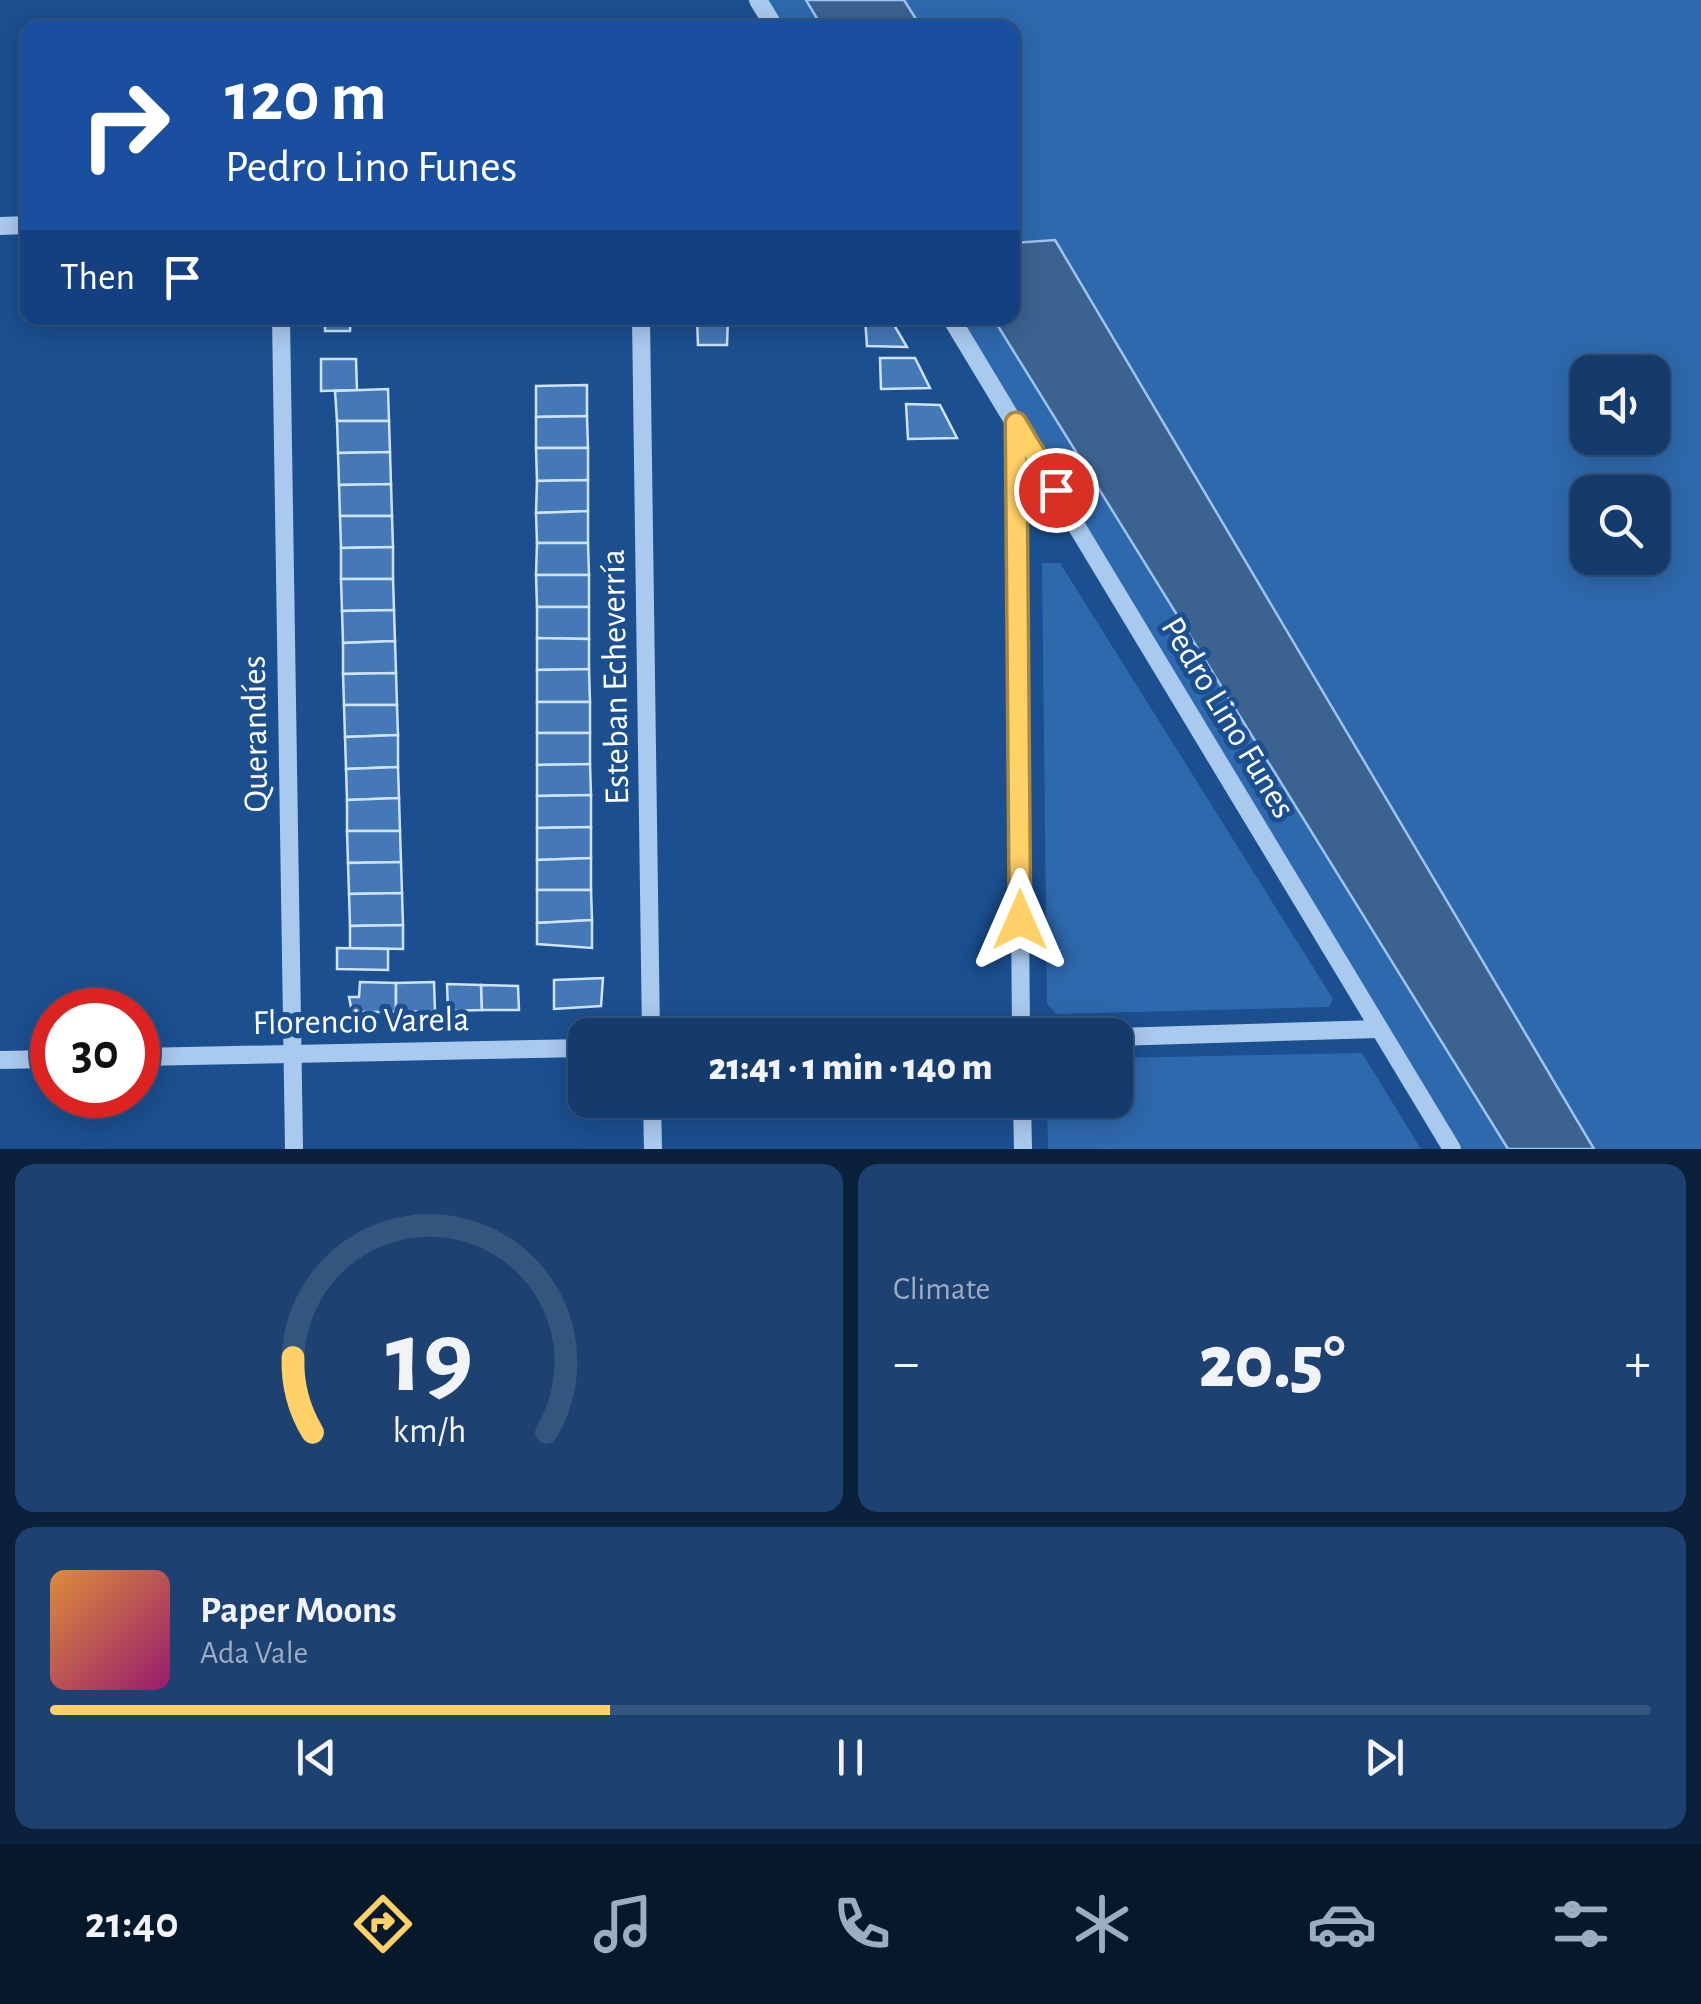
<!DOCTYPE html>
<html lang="en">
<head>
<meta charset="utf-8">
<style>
  :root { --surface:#143b6b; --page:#1d4271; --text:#f1f3f6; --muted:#9dadc1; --line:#33557e; --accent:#ffd166 }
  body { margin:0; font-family:"Alegreya Sans",sans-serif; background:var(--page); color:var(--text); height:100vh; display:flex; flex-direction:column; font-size:38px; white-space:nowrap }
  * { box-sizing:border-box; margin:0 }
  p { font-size:32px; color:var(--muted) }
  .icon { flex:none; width:55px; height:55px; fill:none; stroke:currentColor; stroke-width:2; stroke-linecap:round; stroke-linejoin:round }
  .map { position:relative; height:1149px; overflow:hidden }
  .side { display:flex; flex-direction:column; gap:15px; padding:15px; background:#0b203b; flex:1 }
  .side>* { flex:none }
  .banner { position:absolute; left:20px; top:20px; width:1000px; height:305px; border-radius:20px; box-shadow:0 5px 25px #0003,0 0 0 2px var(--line); background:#1a4fa0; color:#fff; overflow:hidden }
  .tools { position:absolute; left:1570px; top:355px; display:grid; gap:20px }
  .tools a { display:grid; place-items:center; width:100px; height:100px; border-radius:20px; background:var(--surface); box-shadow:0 5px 25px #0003,0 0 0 2px var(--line); font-size:50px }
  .speed { position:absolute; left:30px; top:988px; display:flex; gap:20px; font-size:50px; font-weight:700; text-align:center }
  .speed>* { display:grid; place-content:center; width:130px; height:130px; border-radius:50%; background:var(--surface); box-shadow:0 5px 25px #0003,0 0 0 2px var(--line); line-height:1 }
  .speed .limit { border:15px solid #d22; background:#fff; color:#111 }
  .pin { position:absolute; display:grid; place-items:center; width:85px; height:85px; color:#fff; margin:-42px; border:5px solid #fff; border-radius:50%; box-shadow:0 2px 10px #0007 }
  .me { position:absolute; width:110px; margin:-55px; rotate:0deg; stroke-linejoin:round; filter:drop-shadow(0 0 8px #0008) }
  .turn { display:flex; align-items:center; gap:35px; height:210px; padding:0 40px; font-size:45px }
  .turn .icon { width:130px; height:130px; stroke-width:2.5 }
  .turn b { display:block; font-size:70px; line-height:85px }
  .then { display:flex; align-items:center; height:95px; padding:0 40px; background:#0003; gap:20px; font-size:38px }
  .big { font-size:75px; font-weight:800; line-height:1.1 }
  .side .widget { flex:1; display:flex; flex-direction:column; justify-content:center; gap:15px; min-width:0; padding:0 35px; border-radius:20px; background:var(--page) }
  .side .dial { align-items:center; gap:0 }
  .dial svg { height:260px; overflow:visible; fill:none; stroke:var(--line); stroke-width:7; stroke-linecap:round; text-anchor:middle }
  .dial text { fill:var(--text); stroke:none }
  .song { display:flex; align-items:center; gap:30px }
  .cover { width:120px; height:120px; border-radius:15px; background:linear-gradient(135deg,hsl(30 70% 55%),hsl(320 70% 35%)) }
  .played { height:10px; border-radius:5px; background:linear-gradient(90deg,var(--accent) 35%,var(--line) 35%) }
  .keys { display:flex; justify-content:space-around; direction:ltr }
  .heat { display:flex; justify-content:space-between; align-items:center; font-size:55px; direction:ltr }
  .side .tiles { flex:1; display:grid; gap:15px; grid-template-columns:1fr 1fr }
  .widget:last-child { grid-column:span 2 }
  .trip { position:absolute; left:568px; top:1018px; width:565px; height:100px; border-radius:20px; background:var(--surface); box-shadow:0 5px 25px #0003,0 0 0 2px var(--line); font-weight:800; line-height:100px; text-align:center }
  .dock { display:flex; height:160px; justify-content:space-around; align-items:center; background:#08182b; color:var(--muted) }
  .dock .icon { width:70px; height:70px }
  .dock .active { color:var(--accent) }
  .dock b { font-size:45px; color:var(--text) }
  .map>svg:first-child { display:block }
  .green { fill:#2e69ad; fill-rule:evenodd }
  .water { fill:#3c6290; stroke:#9cc4f0; stroke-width:2.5 }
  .building { fill:#4478b7; stroke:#cfe3fa; stroke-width:2.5 }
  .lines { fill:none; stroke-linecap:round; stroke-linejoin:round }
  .minor { stroke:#a9c9ee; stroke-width:18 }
  .route-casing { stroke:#a68842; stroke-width:25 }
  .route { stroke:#ffd166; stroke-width:18 }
  .labels { text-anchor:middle; stroke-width:10; stroke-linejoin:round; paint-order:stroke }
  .street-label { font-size:35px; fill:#fff; stroke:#1b4f8f }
</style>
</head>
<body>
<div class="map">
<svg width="1701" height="1149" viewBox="0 0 1701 1149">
  <rect width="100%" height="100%" fill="#1b4f8f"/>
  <!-- green -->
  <g class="green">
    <path d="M758 0H1701V1149H1452L951 318H1012V28L775 27ZM1588 372H1652V438H1588ZM1588 492H1652V558H1588Z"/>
    <path d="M1042 563H1060L1333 999 1329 1007 1056 1014 1047 1004Z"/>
    <path d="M1362 1053 1421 1149H1048L1047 1100H1115V1058Z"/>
  </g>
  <!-- water -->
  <g class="water">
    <path d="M806 0H904L921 27H822Z"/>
    <path d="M1055 240 1594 1149H1508L993 318H1012L1013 243Z"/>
  </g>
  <!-- building -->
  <g class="building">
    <path d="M325 318H351L350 331H325Z"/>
    <rect x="377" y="318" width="26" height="6"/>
    <path d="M522 318H547V322L522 321Z"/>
    <path d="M568 318H596V324H569Z"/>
    <path d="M697 318H728L727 345H698Z"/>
    <path d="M865 318H890L907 347 867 346Z"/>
    <path d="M880 358H915L930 388 881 389Z"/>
    <path d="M321 359H356L357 390 321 391Z"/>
    <path d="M587 385V416L536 417V386Z"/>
    <path d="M388 389 389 421H337L335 391Z"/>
    <path d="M906 404 940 405 957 438 908 439Z"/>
    <path d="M587 416 588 448H536V417Z"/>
    <path d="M337 421H389L390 452 338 453Z"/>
    <path d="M536 448H588V480L537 481Z"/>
    <path d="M390 452 391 484 339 485 338 453Z"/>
    <path d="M588 480V511L536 513 537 481Z"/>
    <path d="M391 484 392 516H340L339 485Z"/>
    <path d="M588 511V543H537L536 513Z"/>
    <path d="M340 516H392L393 547 341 548Z"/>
    <path d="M537 543H588L589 575H536Z"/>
    <path d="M393 547V579H341V548Z"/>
    <path d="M536 575H589V607H537Z"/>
    <path d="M341 579H393L394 610 342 611Z"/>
    <path d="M537 607H589V639L537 638Z"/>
    <path d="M394 610 395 641 343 643 342 611Z"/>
    <path d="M537 638 589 639V669L537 670Z"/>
    <path d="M395 641 396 673 343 674V643Z"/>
    <path d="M589 669 590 702H537V670Z"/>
    <path d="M396 673 397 705H344L343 674Z"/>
    <rect x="537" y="702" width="53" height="31"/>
    <path d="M344 705H397L398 735 345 737Z"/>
    <path d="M537 733H590V764L537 765Z"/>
    <path d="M398 735V767L346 769 345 737Z"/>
    <path d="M590 764 591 795 537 796V765Z"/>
    <path d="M398 767 399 798 347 800 346 769Z"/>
    <path d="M591 795V827L537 828V796Z"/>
    <path d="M399 798 400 831H347V800Z"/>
    <path d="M591 827V858L537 860V828Z"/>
    <path d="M347 831H400L401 862 348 863Z"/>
    <path d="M591 858V890H537V860Z"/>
    <path d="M401 862 402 893 349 894 348 863Z"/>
    <path d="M537 890H591L592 920 537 923Z"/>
    <path d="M402 893 403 925 350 926 349 894Z"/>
    <path d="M592 920V948L537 944V923Z"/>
    <path d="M403 925V949L350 948V926Z"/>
    <path d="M337 948 388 949V970L337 969Z"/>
    <path d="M603 978 601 1006 554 1009V980Z"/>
    <path d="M360 982 396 983V1012H352L349 997H359Z"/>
    <path d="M434 982 435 1011 396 1012V983Z"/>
    <path d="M447 984 481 985 482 1010 448 1011Z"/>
    <path d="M481 985 518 986 519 1010H482Z"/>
  </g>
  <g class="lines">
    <!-- minor -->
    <g class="minor">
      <path d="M758 0 775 28"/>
      <path d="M0 226 28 225"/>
      <path d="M281 318 294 1149"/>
      <path d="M641 318 651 1035"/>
      <path d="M951 318 1452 1149"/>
      <path d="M1016 424 1021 1035"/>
      <path d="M1115 1037 1378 1029"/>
      <path d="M138 1057 585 1048"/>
      <path d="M0 1060 52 1059"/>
      <path d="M652 1100 653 1149"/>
      <path d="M1022 1100 1023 1149"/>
    </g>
  </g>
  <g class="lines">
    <defs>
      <path id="route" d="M1020 920 1016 423 1056 490"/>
    </defs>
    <!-- route casing -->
    <use href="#route" class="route-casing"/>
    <!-- route -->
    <use href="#route" class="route"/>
  </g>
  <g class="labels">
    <!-- street labels -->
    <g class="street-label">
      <text transform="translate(614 677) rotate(-91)" y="12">Esteban Echeverría</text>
      <text transform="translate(1229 717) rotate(59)" y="12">Pedro Lino Funes</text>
      <text transform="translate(254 734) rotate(-91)" y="12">Querandíes</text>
      <text transform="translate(361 1020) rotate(-1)" y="12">Florencio Varela</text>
    </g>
  </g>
</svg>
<div class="tools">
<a><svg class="icon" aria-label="sound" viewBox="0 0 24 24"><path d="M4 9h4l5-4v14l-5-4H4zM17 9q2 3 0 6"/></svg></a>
<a><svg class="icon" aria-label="search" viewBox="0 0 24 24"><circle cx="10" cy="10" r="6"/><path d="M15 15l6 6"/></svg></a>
</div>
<div class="speed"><div class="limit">30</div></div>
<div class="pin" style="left:1056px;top:490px;background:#d93025"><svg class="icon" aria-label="arrive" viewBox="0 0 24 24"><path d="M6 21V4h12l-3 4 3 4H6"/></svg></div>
<svg class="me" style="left:1020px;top:920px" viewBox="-20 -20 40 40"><path d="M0-17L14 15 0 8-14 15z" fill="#ffd166" stroke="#fff" stroke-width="4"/></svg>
<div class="trip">21:41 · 1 min · 140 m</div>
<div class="banner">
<div class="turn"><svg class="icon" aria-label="right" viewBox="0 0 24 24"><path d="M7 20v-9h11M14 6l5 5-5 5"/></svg><div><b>120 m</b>Pedro Lino Funes</div></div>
<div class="then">Then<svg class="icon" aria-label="arrive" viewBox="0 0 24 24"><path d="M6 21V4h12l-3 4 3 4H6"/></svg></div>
</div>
</div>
<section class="side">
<div class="tiles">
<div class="widget dial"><svg viewBox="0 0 100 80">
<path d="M14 69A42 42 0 1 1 86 69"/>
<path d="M14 69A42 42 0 0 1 8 46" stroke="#ffd166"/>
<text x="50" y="56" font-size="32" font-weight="700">19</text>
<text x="50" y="72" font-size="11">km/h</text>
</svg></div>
<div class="widget"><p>Climate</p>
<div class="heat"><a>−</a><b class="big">20.5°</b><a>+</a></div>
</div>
<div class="widget">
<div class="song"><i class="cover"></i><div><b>Paper Moons</b><p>Ada Vale</p></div></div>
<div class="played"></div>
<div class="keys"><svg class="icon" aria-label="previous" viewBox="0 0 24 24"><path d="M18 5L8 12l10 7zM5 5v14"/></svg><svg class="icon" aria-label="pause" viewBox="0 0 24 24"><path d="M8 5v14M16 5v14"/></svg><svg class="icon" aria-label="next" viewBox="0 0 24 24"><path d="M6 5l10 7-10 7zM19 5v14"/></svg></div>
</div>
</div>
</section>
<nav class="dock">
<b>21:40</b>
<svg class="icon active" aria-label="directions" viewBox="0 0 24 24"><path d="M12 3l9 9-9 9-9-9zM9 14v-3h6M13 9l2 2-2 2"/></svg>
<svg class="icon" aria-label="music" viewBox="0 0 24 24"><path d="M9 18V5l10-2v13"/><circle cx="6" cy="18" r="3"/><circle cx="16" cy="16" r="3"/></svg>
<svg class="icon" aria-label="phone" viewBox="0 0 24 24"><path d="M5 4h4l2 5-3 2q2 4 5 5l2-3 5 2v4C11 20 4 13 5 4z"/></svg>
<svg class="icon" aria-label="climate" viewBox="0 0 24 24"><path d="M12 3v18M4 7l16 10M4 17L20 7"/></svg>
<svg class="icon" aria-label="car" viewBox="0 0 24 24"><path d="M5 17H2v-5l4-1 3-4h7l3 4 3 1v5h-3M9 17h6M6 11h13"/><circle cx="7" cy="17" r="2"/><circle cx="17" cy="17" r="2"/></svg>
<svg class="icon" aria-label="filters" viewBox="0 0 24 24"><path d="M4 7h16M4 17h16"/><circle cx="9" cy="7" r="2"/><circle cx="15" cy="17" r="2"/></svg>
</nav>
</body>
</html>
